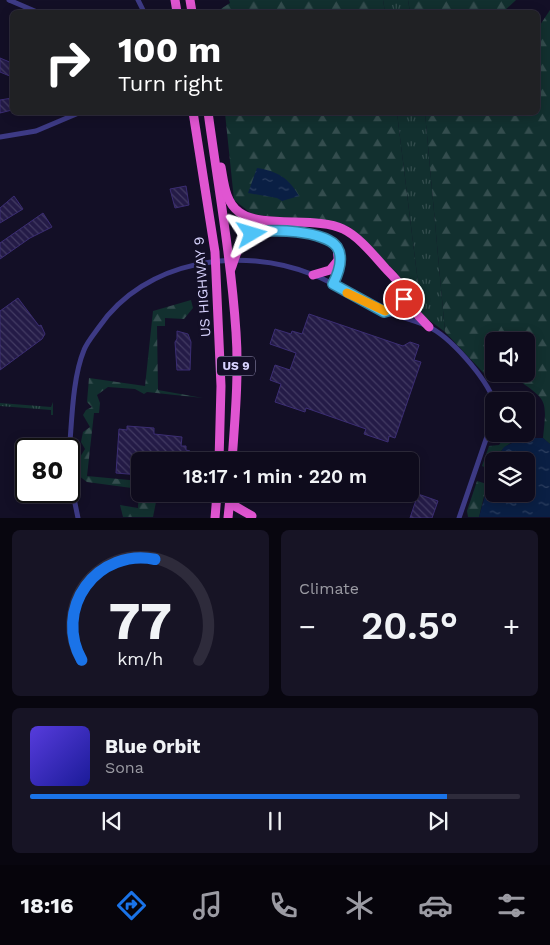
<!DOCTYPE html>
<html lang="en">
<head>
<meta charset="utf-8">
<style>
  :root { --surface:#0e0b1c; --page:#171425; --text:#f1f3f6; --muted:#9b9ba3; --line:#2e2b3b; --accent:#1a73e8 }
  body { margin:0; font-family:"Work Sans",sans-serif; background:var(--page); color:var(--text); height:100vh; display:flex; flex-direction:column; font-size:19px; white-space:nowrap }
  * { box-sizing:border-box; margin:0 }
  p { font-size:16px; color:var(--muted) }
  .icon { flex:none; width:28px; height:28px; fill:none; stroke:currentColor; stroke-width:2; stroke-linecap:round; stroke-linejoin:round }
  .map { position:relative; height:518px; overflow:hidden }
  .sheet { display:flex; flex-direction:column; gap:12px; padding:12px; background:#08060f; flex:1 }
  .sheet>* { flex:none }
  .guide { position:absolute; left:10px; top:10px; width:530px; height:105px; border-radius:8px; box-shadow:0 2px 12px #0003,0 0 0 1px var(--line); background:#202124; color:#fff; overflow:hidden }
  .controls { position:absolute; left:485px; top:332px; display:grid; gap:10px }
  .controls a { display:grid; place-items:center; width:50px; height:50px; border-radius:8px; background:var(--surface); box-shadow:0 2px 12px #0003,0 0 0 1px var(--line); font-size:25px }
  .speed { position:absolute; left:15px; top:438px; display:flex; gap:10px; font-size:25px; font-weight:700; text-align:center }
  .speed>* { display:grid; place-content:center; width:65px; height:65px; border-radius:50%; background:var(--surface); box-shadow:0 2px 12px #0003,0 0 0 1px var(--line); line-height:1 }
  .speed .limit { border:2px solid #111; border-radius:8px; background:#fff; color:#111 }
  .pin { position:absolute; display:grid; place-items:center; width:42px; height:42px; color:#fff; margin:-21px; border:2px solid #fff; border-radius:50%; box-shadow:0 1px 5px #0007 }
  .me { position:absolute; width:55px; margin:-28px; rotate:83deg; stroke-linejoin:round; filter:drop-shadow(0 0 4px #0008) }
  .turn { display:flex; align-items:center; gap:18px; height:105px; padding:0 25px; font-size:22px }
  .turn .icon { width:65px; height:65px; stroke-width:2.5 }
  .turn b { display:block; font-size:35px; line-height:42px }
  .big { font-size:38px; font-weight:600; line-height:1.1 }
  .sheet .widget { flex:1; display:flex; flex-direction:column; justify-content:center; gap:8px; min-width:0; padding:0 18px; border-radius:8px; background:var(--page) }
  .sheet .dial { align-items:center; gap:0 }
  .dial svg { height:130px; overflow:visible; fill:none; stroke:var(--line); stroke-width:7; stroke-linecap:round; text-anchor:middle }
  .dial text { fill:var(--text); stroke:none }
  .song { display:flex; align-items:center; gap:15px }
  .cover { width:60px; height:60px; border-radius:8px; background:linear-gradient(135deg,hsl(250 70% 55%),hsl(240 70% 35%)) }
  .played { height:5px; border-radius:2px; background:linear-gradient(90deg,var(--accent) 85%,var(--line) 85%) }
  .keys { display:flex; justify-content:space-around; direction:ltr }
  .heat { display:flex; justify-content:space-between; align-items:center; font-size:28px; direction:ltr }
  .sheet .tiles { flex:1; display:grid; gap:12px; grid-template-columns:1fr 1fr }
  .widget:last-child { grid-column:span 2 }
  .trip { position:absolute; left:131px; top:452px; width:288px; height:50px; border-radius:8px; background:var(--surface); box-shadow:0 2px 12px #0003,0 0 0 1px var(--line); font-weight:600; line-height:50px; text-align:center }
  .dock { display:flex; height:80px; justify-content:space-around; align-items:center; background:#06040b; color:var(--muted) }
  .dock .icon { width:35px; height:35px }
  .dock .active { color:var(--accent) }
  .dock b { font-size:22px; color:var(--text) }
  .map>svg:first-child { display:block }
  .grass { fill:url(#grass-tufts) }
  .forest { fill:url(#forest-firs); fill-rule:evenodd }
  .water { fill:url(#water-ripples) }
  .building { fill:url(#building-back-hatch); stroke:#3b2d73 }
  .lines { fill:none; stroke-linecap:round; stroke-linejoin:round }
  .minor { stroke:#3d3a85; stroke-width:5 }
  .trunk { stroke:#e055d1; stroke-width:9 }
  .route-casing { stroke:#337fa1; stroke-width:12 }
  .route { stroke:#4fc3f7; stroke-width:9 }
  .slow { stroke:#f59e0b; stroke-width:9 }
  .labels { text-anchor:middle; stroke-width:5; stroke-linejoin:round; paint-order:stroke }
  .shield { fill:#130f26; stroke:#9e99be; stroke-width:1 }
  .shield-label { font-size:12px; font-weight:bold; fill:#d9d4ff }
  .street-label { font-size:14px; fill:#d9d4ff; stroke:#130f26 }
</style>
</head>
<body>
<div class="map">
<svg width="550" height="518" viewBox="0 0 550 518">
  <defs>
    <pattern id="grass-tufts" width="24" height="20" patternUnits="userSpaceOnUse" patternTransform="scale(1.25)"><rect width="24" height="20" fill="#12302f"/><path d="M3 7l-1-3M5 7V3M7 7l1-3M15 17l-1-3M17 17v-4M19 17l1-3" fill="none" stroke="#344d4e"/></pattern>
    <pattern id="forest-firs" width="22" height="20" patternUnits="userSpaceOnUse" patternTransform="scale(1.25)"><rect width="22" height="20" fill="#12302f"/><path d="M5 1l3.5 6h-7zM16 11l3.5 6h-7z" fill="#344d4e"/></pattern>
    <pattern id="water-ripples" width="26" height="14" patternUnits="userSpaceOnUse" patternTransform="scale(1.25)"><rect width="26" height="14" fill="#0a1f44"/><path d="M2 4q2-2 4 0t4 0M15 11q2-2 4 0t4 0" fill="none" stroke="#2d3f60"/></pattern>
    <pattern id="building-back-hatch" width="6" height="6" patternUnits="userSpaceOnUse" patternTransform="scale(1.25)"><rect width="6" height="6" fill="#241b47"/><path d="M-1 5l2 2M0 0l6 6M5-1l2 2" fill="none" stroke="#433b63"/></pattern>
  </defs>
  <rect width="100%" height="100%" fill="#130f26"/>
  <!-- grass -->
  <g class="grass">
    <path d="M383 0H408L410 12H385Z"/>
    <path d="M397 113H425L445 332 422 315Z"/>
    <path d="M53 402V415H51V410L0 406V403L51 407Z"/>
  </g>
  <!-- forest -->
  <g class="forest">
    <path d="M229 0H383L385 12H216L230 3Z"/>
    <path d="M408 0H516L503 12H410Z"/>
    <path d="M550 10V444L543 438C548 394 545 401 512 375L493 383 445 332 425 113 538 112V28ZM526 341V374H494V341Z"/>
    <path d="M225 113H397L422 315 414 309 397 273 350 227 252 214 234 200Z"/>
    <path d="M191 300 193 308 184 319 165 318V326H157L158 390 203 398 147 392 144 394 135 389 108 387 97 395 100 403 99 413H94L87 476 140 481V494H153L156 502 153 517H123L120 505 138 508 139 489 87 482 79 476 80 457 85 449 81 442 83 432 90 427 83 415 86 410 92 407 87 402 89 378 145 386 153 311Z"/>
    <path d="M505 437 511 443C501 448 495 459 491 470L482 466 489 446 499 445Z"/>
    <path d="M477 481 487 484 479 517H468L467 511Z"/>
  </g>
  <!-- water -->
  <g class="water">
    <path d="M257 168C277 171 289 178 299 196L282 201 277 198 248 193Z"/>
    <path d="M522 438H543L550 444V517H479L494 464V494H526V461H495L504 447Z"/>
  </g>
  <!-- building -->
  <g class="building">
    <path d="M0 58 12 63V77L0 72Z"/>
    <path d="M12 98V110L0 113V100Z"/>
    <path d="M186 186 189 205 175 208 170 189Z"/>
    <path d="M14 196 23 209 0 223V208Z"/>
    <path d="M43 213 52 227 30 238 0 259V243Z"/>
    <path d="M18 298 39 326 41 325 45 334 42 339 0 370V311Z"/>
    <path d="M309 314 403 346 410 342 419 345 414 360 421 362 395 438 389 436 388 442 364 434 366 429 306 408 305 412 275 402 281 384 270 380 275 365 290 370 296 353 270 344 275 329 291 334 292 331 302 334Z"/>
    <path d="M177 331 188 334 191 342 190 370H177L175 342 177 339Z"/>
    <path d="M127 426 154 428V434L182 437 181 446H186V450L190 451 189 461H140V475L116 473 119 429 127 430Z"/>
    <path d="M162 494H178L177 500 162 499Z"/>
    <path d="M418 494 438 501 432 518H410Z"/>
  </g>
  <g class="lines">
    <!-- minor -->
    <g class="minor">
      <path d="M9 0 37 12"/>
      <path d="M138 0 144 12"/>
      <path d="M0 137 36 131 81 112"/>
      <path d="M69 454C72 423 72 379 84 350 87 342 94 334 99 327 145 260 240 245 314 275 335 283 353 297 374 307 391 316 410 318 427 326 450 336 486 378 494 401"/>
      <path d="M69 474 78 518"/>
      <path d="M459 518 494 416"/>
    </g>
    <!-- trunk -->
    <g class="trunk">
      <path d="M175 0 177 12"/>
      <path d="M190 0 192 12"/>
      <path d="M193 112 215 252 221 386 219 461"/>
      <path d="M208 112C218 185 231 258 236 332 239 375 235 418 232 461"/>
      <path d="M221 167C224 182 225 202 239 212 261 229 317 216 343 229 360 237 375 257 387 270 398 281 408 290 400 306L384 312"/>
      <path d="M231 269C235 258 238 245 247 237 263 224 324 232 337 247L339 267 333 284"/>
      <path d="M313 275 330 270 339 259"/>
      <path d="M404 293 413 310 429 327"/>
      <path d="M232 494 233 505 252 516"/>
      <path d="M215 518 217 494"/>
      <path d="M228 518 230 498"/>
    </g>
  </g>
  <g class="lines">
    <defs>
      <path id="route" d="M252 234C269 227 326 231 337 247 344 258 338 274 333 284L384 312 398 308 404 299"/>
    </defs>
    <!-- route casing -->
    <use href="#route" class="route-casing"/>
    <!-- route -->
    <use href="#route" class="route"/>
    <!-- slow -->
    <path class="slow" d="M347 293 385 311"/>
  </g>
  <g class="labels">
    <!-- shield labels -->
    <rect class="shield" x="217" y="356.5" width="38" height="19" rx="4"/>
    <g class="shield-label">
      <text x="236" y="370">US 9</text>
    </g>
    <!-- street labels -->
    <g class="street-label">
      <text transform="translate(202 287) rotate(-94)" y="5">US HIGHWAY 9</text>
    </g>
  </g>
</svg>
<div class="controls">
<a><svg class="icon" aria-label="sound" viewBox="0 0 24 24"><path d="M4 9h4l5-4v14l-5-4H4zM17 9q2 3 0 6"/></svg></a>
<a><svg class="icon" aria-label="search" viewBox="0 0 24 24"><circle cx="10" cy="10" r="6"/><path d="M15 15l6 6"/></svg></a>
<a><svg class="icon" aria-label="layers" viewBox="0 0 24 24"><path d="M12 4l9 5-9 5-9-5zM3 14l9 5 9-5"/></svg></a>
</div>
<div class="speed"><div class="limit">80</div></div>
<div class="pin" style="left:404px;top:299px;background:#d93025"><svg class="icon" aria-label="arrive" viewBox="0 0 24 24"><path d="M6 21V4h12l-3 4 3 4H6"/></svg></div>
<svg class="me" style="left:252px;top:234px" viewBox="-20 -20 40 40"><path d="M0-17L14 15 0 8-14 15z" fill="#4fc3f7" stroke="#fff" stroke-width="4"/></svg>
<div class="trip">18:17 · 1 min · 220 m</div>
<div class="guide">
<div class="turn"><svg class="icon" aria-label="right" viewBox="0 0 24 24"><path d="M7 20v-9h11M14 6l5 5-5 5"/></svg><div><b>100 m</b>Turn right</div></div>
</div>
</div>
<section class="sheet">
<div class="tiles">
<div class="widget dial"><svg viewBox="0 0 100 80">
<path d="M14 69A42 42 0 1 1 86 69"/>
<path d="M14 69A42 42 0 0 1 59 7" stroke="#1a73e8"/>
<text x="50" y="56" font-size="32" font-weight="700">77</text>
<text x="50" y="72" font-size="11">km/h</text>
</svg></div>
<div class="widget"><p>Climate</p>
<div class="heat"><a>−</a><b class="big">20.5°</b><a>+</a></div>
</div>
<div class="widget">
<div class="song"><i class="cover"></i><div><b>Blue Orbit</b><p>Sona</p></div></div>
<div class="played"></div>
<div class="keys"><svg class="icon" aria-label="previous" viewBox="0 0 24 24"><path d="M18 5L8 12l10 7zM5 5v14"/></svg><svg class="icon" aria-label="pause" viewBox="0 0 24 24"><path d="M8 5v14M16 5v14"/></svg><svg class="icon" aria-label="next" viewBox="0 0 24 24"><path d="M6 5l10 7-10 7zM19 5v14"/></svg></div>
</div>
</div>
</section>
<nav class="dock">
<b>18:16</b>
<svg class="icon active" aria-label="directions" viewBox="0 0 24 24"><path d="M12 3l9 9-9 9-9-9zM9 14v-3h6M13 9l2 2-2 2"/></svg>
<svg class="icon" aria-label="music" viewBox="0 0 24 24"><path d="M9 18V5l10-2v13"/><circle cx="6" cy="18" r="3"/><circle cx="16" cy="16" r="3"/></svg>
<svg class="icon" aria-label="phone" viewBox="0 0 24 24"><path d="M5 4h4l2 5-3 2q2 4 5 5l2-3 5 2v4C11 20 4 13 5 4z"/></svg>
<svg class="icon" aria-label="climate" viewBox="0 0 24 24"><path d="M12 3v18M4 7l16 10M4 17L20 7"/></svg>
<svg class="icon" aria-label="car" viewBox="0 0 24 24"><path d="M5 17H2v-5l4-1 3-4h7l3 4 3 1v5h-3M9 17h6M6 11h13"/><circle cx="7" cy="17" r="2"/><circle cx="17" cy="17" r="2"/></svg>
<svg class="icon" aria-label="filters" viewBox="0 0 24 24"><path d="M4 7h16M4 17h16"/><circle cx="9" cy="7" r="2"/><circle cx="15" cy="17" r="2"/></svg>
</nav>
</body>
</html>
